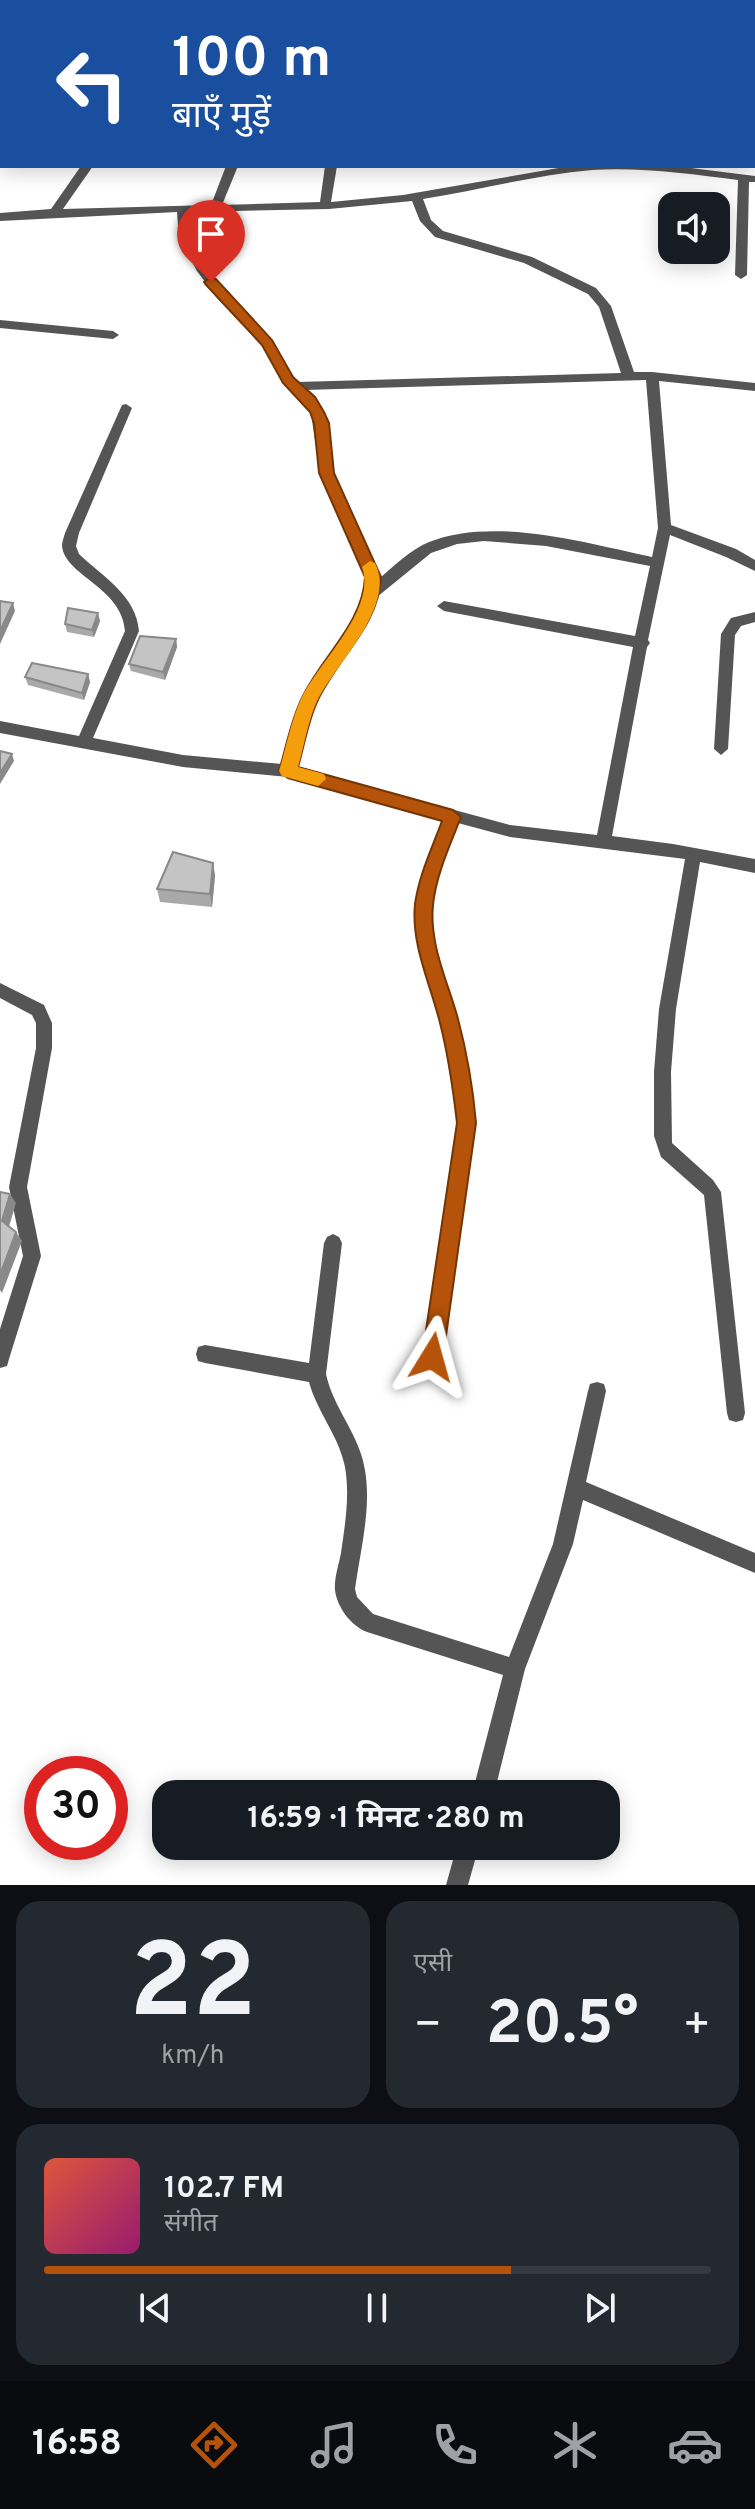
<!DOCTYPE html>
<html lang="hi">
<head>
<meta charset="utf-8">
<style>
  :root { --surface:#171b24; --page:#242831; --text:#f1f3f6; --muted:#9ea1a6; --line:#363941; --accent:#b45309 }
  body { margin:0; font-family:Overpass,"Noto Sans Devanagari",sans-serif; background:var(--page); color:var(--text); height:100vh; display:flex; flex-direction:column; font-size:30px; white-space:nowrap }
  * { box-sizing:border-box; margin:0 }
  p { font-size:26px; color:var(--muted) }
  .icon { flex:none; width:44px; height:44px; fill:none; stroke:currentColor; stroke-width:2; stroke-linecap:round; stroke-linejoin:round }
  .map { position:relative; height:1885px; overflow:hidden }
  .drawer { display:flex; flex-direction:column; gap:16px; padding:16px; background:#0d0f14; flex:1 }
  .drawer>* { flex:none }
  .banner { position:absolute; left:0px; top:0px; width:756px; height:168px; box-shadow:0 4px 20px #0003; background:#1a4fa0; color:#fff; overflow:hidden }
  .tools { position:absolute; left:658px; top:192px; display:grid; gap:16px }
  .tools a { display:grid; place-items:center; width:72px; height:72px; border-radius:16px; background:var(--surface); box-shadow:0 4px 20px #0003; font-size:40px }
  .speed { position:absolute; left:24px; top:1756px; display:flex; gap:16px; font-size:40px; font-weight:700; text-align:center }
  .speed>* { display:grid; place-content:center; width:104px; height:104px; border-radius:50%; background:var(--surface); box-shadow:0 4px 20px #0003; line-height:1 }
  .speed .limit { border:12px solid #d22; background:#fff; color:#111 }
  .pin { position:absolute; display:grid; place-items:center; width:68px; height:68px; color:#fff; margin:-82px -34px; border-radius:50% 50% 50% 0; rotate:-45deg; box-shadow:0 0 8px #0007 }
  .pin .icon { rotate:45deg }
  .me { position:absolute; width:88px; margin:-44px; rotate:8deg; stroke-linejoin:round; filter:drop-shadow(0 0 6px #0008) }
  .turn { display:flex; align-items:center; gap:28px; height:168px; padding:0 40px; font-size:36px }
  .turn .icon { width:104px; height:104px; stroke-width:2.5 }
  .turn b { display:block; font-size:56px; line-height:68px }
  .big { font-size:60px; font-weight:700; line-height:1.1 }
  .drawer .card { flex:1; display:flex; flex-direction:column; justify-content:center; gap:12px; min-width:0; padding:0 28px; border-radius:24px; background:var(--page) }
  .drawer .dial { align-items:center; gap:0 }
  .dial b { font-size:104px; line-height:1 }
  .song { display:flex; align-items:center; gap:24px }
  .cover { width:96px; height:96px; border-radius:12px; background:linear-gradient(135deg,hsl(10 70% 55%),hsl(320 70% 35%)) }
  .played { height:8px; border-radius:4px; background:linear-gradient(90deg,var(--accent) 70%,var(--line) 70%) }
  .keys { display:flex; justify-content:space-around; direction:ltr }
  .heat { display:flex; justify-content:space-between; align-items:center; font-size:44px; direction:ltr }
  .drawer .tiles { flex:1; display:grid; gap:16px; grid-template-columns:1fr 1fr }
  .card:last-child { grid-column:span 2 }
  .trip { position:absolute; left:152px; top:1780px; width:468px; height:80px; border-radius:24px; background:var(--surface); box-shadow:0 4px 20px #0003; font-weight:700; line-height:80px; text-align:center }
  .dock { display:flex; height:128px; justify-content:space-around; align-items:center; background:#090b0e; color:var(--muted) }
  .dock .icon { width:56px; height:56px }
  .dock .on { color:var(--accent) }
  .dock b { font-size:36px; color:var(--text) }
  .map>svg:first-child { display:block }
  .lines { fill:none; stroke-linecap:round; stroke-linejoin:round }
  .street { fill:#555; fill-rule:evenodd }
  .wall { fill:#a9a9a9 }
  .shaded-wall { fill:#898989 }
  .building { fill:#c4c4c4; stroke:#898989; stroke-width:2 }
  .route { fill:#b45309; stroke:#753606; stroke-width:2 }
  .slow { fill:#f59e0b }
</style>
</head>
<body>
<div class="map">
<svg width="755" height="1885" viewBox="0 0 755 1885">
  <rect width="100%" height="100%" fill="#fff"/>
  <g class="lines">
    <!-- street -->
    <g class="street">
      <path d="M373 0H387L372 2Z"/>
      <path d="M81 166H93L63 209 211 205 226 166H238L222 205 320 202 325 166H337L331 202 403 195 570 166H675L755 176V182H749L747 275 741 279 735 275 738 180C690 174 641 167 592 170 535 175 479 190 423 199L431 220 443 231 532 257 596 288 611 306 634 372H652L755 383V391L659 381 671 525 736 549 755 560V571L726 557 670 535 648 640 650 643 647 647 612 836 673 844 755 859V873L700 862 676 1009 671 1072 672 1143 713 1180 721 1192 745 1413 743 1420 736 1422 729 1420 727 1413 704 1195 661 1157 654 1136V1072L659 1009 685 859 510 837 458 823 435 883 432 908 434 944 457 1021 476 1123 441 1357 439 1364 432 1366 425 1364 423 1357 458 1123 441 1021 418 944 416 908 419 883 444 820 288 777 183 767 0 733V721L79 736 125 631C122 587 65 576 62 546 62 541 64 537 65 533L122 405 126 404 132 408 79 533 76 546 79 554C103 577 136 595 139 631L93 738 183 755 282 764C288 740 293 715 306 693 328 654 359 623 366 577L320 473 311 414 284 383 262 345 217 298 197 271 179 238 177 212 0 221V213L51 209ZM412 201 420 221 435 237 524 263 588 294 599 307 621 373 297 382 271 340 225 292 206 267 191 238 188 212 329 209ZM646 380 658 528 652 557C586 543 494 516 429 542 410 550 395 565 380 578L334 473 327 423 323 412 304 390ZM484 541 546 546 650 566 635 636 444 601 437 606 444 611 633 647 597 835 510 825 296 767 313 707 363 629 377 597 431 553 457 544Z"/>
      <path d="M0 320 113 331 119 335 113 339 0 328Z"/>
      <path d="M755 612V622L741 626 735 635 728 749 721 755 714 749 721 634 731 618Z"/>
      <path d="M0 983 44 1005 52 1023V1048L27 1187 41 1256 9 1359 7 1366 0 1368V1329L23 1256 9 1187 36 1048V1023L32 1015 0 998Z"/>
      <path d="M333 1234 339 1237 342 1243 326 1374C332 1403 352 1426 361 1454 375 1497 361 1545 355 1589L357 1597 373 1614 509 1657 553 1544 588 1391 590 1384 597 1382 604 1384 606 1391 586 1482 755 1553V1573L583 1500 573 1544 525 1669 494 1794H472L503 1675 367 1632C351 1626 337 1607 335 1590 334 1578 339 1564 341 1553 345 1525 350 1496 345 1467 339 1436 317 1412 309 1382L205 1363 198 1361 196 1354 198 1347 205 1345 309 1363 324 1243 327 1237Z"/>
      <path d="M457 1846H479L468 1885H446Z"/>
    </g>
  </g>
  <!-- wall -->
  <g class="wall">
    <path d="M100 621 94 637 67 632 65 624Z"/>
    <path d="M176 639 177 647 165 680 131 671 129 664Z"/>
    <path d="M88 674 90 682 84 700 28 685 25 677Z"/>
    <path d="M213 863 215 876 212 907 160 902 157 889Z"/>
  </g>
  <!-- shaded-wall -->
  <g class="shaded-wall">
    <path d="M13 603 15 611 0 644V631Z"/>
    <path d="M98 613 100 621 94 637 92 630Z"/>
    <path d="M176 639 177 647 165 680 163 672Z"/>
    <path d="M88 674 90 682 84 700 82 693Z"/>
    <path d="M12 754 14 761 0 784V773Z"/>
    <path d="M213 863 215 876 212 907 210 894Z"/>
    <path d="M10 1194 16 1203 8 1230 2 1221Z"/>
    <path d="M16 1232 22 1241 2 1293 0 1290V1275Z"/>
  </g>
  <!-- building -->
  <g class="building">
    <path d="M0 601 13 603 0 631Z"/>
    <path d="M68 608 98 613 92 630 65 624Z"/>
    <path d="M140 636 176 639 163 672 129 664Z"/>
    <path d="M32 663 88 674 82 693 25 677Z"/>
    <path d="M0 751 12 754 0 773Z"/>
    <path d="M173 852 213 863 210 894 157 889Z"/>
    <path d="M0 1192 10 1194 2 1221 16 1232 0 1275Z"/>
  </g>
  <!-- route -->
  <path class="route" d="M211 277 216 279 272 340 293 377 315 397 324 412 329 423 334 473 381 577C379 626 336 659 317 702 308 721 304 746 298 767L453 810 461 817C450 845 436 875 433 905 429 945 448 982 458 1019 467 1053 473 1088 476 1123L443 1357 440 1364 432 1367 425 1364 422 1357 457 1123C453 1088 448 1053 439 1019 429 981 411 943 415 904 419 875 432 848 442 821L288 778 279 771C286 748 291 720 302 698 321 657 363 624 365 577L319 473 314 423 310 412 283 383 262 345 206 285 204 282Z"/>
  <!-- slow -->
  <path class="slow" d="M370 561 375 563C397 606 336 663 317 701 308 721 304 746 298 767L324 774 326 779 318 786 282 776 279 771C286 748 291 721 301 699 319 661 377 610 362 567Z"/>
</svg>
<div class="tools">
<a><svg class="icon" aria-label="sound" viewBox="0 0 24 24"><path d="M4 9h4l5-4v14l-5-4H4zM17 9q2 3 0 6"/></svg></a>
</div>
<div class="speed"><div class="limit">30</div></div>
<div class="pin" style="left:211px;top:282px;background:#d93025"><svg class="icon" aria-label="arrive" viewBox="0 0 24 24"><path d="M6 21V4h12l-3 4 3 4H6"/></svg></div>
<svg class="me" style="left:432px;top:1357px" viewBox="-20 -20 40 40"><path d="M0-17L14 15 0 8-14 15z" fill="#b45309" stroke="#fff" stroke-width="4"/></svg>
<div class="trip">16:59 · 1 मिनट · 280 m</div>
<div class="banner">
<div class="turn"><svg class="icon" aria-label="left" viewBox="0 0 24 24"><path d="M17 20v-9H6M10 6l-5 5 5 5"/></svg><div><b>100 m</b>बाएँ मुड़ें</div></div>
</div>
</div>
<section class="drawer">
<div class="tiles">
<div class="card dial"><b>22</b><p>km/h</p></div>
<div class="card"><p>एसी</p>
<div class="heat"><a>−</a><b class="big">20.5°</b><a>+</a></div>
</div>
<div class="card">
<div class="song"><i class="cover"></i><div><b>102.7 FM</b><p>संगीत</p></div></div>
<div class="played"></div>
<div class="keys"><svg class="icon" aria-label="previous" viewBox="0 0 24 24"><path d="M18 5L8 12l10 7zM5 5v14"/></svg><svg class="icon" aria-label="pause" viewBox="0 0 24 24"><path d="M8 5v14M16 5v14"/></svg><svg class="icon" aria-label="next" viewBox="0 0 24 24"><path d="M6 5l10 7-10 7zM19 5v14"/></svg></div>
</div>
</div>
</section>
<nav class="dock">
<b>16:58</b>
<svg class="icon on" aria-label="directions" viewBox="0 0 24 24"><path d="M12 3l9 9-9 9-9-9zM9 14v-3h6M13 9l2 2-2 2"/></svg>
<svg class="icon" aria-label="music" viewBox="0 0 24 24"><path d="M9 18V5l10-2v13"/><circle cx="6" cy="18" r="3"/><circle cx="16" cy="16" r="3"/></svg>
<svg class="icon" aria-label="phone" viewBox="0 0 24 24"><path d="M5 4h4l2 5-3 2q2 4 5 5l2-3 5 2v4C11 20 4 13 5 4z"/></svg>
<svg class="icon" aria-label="climate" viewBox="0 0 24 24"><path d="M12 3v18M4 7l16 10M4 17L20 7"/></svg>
<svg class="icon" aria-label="car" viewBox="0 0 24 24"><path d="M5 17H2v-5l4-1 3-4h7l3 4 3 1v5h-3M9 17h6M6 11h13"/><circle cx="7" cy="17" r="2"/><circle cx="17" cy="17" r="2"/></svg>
</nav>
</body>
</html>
